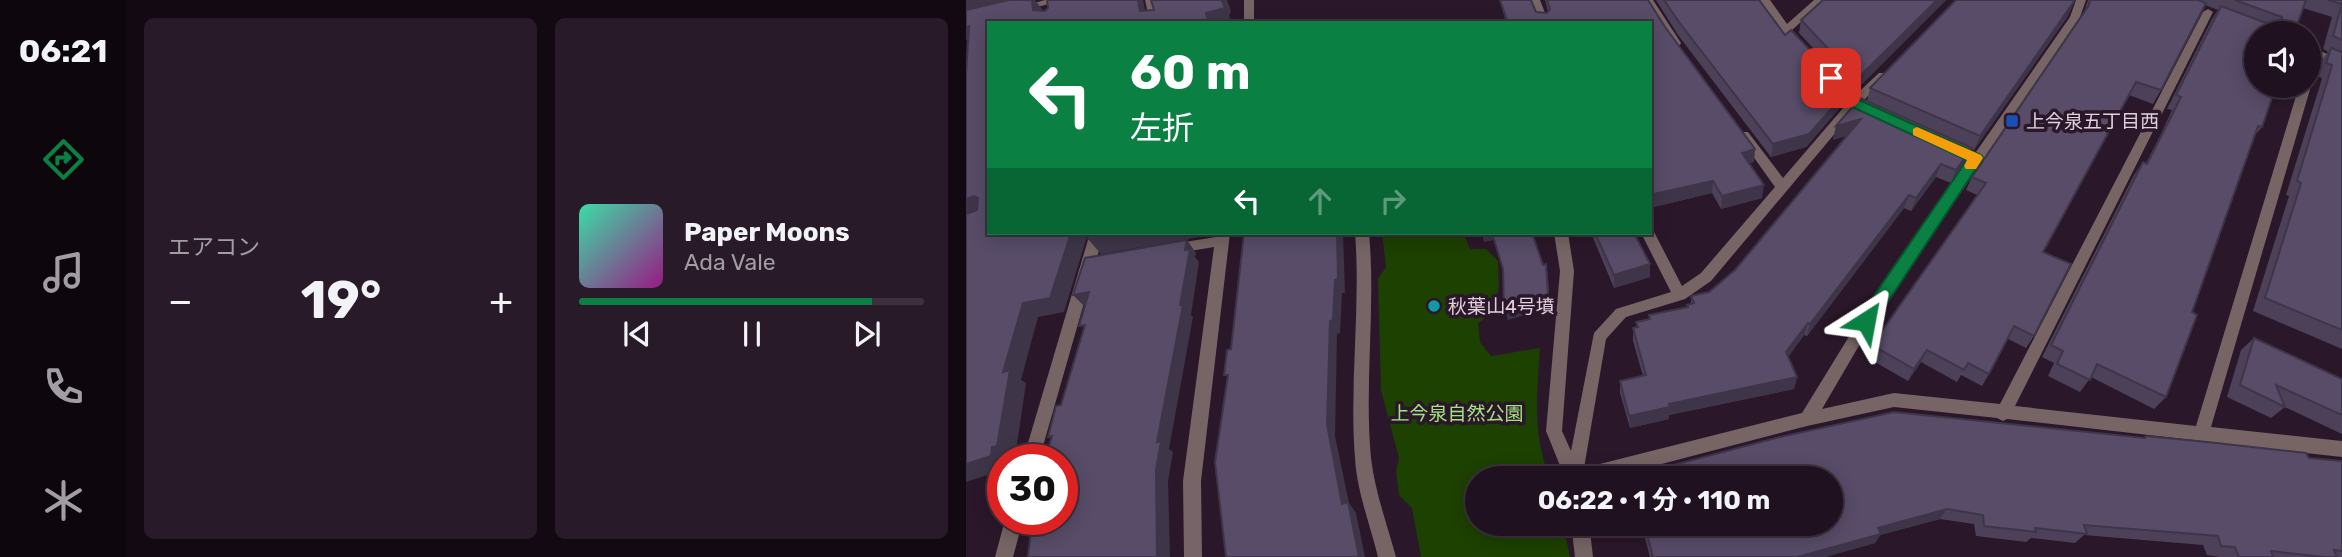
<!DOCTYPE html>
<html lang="ja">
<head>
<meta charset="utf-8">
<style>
  :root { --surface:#201120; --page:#281a29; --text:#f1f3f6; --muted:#a29da5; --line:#3d313e; --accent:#0b8043 }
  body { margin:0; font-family:Rubik,"Noto Sans JP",sans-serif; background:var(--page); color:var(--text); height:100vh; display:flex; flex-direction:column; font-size:26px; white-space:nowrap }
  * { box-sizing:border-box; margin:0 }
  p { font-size:23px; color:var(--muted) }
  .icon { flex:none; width:38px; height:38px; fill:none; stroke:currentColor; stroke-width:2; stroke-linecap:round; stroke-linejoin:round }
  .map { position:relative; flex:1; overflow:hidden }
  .sheet { display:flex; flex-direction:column; gap:18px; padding:18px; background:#120912; width:840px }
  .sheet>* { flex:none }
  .hud { position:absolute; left:21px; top:21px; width:665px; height:214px; border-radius:0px; box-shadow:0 4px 18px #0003,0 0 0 2px var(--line); background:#0b8043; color:#fff; overflow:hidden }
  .tools { position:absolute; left:1278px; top:21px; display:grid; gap:14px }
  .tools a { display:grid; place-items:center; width:77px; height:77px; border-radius:50%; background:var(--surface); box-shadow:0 4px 18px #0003,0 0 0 2px var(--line); font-size:35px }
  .speed { position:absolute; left:21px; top:444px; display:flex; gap:14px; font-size:35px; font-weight:700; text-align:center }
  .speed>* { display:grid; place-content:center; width:91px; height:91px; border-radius:50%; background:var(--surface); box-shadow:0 4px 18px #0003,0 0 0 2px var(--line); line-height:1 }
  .speed .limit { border:10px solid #d22; background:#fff; color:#111 }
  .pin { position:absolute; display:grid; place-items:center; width:60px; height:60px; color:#fff; margin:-30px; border-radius:14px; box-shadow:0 4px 10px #0006 }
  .me { position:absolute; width:77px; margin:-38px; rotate:34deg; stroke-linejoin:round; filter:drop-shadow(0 0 5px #0008) }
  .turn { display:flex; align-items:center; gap:24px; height:147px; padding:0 28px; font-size:32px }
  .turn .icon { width:91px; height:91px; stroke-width:2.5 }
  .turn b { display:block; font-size:49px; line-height:60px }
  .lanes { display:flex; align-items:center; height:66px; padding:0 28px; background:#0003; justify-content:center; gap:35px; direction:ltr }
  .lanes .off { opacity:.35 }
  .big { font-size:52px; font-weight:700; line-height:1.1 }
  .sheet .widget { flex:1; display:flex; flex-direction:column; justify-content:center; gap:10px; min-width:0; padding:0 24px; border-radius:10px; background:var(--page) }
  .song { display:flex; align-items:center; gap:21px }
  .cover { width:84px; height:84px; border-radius:10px; background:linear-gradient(135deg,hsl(160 70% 55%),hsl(310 70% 35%)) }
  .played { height:7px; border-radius:4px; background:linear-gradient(90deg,var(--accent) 85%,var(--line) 85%) }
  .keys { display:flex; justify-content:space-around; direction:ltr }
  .heat { display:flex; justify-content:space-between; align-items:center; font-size:38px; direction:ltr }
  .sheet .tiles { flex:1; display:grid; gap:18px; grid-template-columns:repeat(2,1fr) }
  .trip { position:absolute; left:499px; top:466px; width:378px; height:70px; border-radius:35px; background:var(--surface); box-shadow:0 4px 18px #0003,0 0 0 2px var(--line); font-weight:700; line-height:70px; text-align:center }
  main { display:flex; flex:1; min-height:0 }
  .menu { display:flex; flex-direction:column; width:126px; justify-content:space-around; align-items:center; background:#0d070d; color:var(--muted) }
  .menu .icon { width:49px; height:49px }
  .menu .selected { color:var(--accent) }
  .menu b { font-size:32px; color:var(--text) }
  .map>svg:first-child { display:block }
  .green { fill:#1d4100 }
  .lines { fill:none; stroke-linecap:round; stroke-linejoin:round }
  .minor { fill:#766564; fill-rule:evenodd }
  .wall { fill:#4c4159 }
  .shaded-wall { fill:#3e3549 }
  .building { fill:#584c68; stroke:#3e3549; stroke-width:2 }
  .route { fill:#0b8043; stroke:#07532c; stroke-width:2 }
  .slow { fill:#f59e0b }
  .transit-dot { fill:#1a4fb4; stroke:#2b172a; stroke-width:2.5 }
  .culture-dot { fill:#0f9aa8; stroke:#2b172a; stroke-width:2.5 }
  .labels { text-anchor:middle; stroke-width:7; stroke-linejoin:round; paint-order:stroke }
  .poi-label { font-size:19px; fill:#dfd0dd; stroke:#2b172a; text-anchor:start }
  .park-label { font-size:19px; fill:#a3e180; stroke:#2b172a }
</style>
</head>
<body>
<main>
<nav class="menu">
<b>06:21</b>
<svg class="icon selected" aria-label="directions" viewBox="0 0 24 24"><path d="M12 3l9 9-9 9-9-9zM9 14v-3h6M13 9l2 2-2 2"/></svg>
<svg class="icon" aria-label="music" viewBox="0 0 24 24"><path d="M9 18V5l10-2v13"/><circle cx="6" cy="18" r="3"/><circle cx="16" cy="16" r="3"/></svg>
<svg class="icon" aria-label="phone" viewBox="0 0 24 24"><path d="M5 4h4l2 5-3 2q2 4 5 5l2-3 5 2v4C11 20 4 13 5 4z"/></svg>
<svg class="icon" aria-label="climate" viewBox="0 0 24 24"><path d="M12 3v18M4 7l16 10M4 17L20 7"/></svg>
</nav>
<section class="sheet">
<div class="tiles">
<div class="widget"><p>エアコン</p>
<div class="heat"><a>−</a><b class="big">19°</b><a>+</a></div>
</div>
<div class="widget">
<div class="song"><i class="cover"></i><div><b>Paper Moons</b><p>Ada Vale</p></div></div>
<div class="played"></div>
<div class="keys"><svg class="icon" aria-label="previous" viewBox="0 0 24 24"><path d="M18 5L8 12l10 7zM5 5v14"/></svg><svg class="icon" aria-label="pause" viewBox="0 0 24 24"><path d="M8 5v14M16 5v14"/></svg><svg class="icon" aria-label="next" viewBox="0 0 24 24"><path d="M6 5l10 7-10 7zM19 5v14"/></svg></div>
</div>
</div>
</section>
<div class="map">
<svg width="1376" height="557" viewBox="0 0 1376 557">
  <rect width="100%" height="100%" fill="#2b172a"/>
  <!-- green -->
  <path class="green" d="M416 233H497L504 249H520L532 261 533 286 528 312 512 323 514 342 525 356 574 348C571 393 566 435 584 478H511V523H597L604 557H455L446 508 433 495 430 471 433 458 415 390 412 279 420 267Z"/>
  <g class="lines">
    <!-- minor -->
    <g class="minor">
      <path d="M79 0H98L56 11 51 8Z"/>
      <path d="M179 0H189L194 23H184Z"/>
      <rect x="278" y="0" width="10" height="23"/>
      <path d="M564 0H574L583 23H573Z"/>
      <path d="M677 0H687L715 43 714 45H706Z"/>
      <path d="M794 0H804L821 24 848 0H859L826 30 839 44V48H831L816 32Z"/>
      <path d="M1110 0H1120L1114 17 905 325 856 409 928 393 1034 404 1237 12 1242 9 1247 12 1049 406 1230 426 1333 86H1342V83L1345 86 1245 427 1376 441V457L1041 419 1037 421 1031 418 928 407 841 426 642 478H599L580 431 594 271 588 233H602L608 271 596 431 605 451 628 333 650 309 705 292 675 233H684V229L687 230 716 286 735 273 809 187 774 138V132H782L817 178 884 100 913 73H921V77L892 106 745 281 719 299 660 317 640 339 618 468 836 413 895 317 1104 17Z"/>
      <path d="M1342 46 1376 60V67L1353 58 1347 74 1342 77Z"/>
      <path d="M124 233H138L73 460H57Z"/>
      <path d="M250 233H264L235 481 236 557H218L217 481 248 247 206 254 199 249 206 244 250 237Z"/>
      <path d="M389 233H403C410 308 398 383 405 458 409 492 421 524 430 557H412C404 524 391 492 389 458 383 383 395 308 389 233Z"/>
      <path d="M39 520H57L47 557H29Z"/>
      <path d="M605 523H623L627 557H609Z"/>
    </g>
  </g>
  <!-- wall -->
  <g class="wall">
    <path d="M534 0H565L570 12 581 13 582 12 579 0H682L788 162 783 163 796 198 755 209 746 193 688 207 684 201V23H540Z"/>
    <path d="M690 0H793L819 35 882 90 878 103 840 147 805 157 712 35Z"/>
    <path d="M857 0H980L888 92 833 33 835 20Z"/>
    <path d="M1122 0H1376V349L1287 311 1323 196 1320 195 1354 85 1356 78 1350 76 1355 61 1362 52 1357 49 1366 17 1337 8 1296 127 1289 135 1244 258 1226 312 1200 397 1188 409 1125 377 1114 392 1082 376 1088 363 1076 357 1168 175 1177 162 1180 163 1195 134 1206 110 1201 109 1246 19 1252 10 1239 5 1195 90 1187 104 1163 95 1077 252 1068 336 1060 348 1042 339 1023 374 1016 386 995 375 991 382 955 362 942 381 902 358 906 345 1011 195 1000 190 1006 177 1118 12Z"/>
    <path d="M1102 16 1008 150 1005 149 1000 161 985 183 970 177 945 211 938 208 841 336 838 335 822 357 831 377 828 389 703 415V419L664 428 654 393V381L677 376 667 341V328H671L670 322 683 319V315L721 307V305L725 304V296L743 292 769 270 881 135 867 140 870 126 901 101 904 88Z"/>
    <path d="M625 233H668L684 264V277L648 288Z"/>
    <path d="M1288 338 1376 379V434L1319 407 1305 418 1261 397 1275 350Z"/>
    <path d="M1180 436 1343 458 1376 461V557H1254L1241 555 1237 545 1118 535 1109 543 1065 538 1060 542 1010 536 1008 524 974 519 914 535 909 543 859 557H684L676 527 669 529 667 523H864L1178 438Z"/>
  </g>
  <!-- shaded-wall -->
  <g class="shaded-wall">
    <path d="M0 0H69L76 9 77 23 0 15Z"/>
    <path d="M172 0H177L182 23 174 11Z"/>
    <path d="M257 0H261L265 11 263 16 266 23H243L240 13Z"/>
    <path d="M971 0H980L888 92 891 79Z"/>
    <path d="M1108 3 1102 16 1008 150 1014 136Z"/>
    <path d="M0 25 3 26 8 39 0 40Z"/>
    <path d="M882 90 878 103 840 147 805 157 807 144Z"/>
    <path d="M895 119 891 133 867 140 870 126Z"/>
    <path d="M1006 148 1000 161 985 183 990 170Z"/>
    <path d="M789 149 788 162 775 166 776 153Z"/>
    <path d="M975 164 970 177 945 211 950 198Z"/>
    <path d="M747 181 746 193 688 207V194Z"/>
    <path d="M798 185 796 198 755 209 756 196Z"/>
    <path d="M943 195 938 208 841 336 844 324Z"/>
    <path d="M8 196 22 211 0 219V199Z"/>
    <path d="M105 233H122L98 312 72 317 55 380 60 383 49 458 43 459V460H37V470L0 482V464L37 372 57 303Z"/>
    <path d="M163 233H233V237L135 254 122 239Z"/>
    <path d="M371 233H377L379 293H376L374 333 371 334 369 436 383 503 390 513 399 557H393L376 504 361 424 364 321Z"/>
    <path d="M516 233H526L528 240 518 242Z"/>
    <path d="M221 240 230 253 229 257 233 262 225 315 227 317 203 449 207 452 202 481 204 557H191L190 470 191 442Z"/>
    <path d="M580 264 582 277 584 307 542 320 538 307Z"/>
    <path d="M684 264V277L648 288V275Z"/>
    <path d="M123 292 119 307 107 295Z"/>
    <path d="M842 323 838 335 817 364 820 352Z"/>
    <path d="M961 350 955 362 942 381 948 369Z"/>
    <path d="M831 377 828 389 703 415V419L664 428 663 416 703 404Z"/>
    <path d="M981 509 974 519 914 535 909 543 859 557H831L912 528Z"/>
    <path d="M668 523H676V527L669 529Z"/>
  </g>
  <!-- building -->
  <g class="building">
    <path d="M43 0H66L67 10 79 11 82 8 81 0H172L174 11 188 10 185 0H257L256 1 259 8 240 13 243 23H23V233H105L84 298 57 303 37 372 44 370 31 446 26 447 25 456 0 464V214L11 210 12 198 8 196 0 199V75L3 26 0 27V10Z"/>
    <path d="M534 0H565L570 12 581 13 584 9 581 0H682L699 27 789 149 776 153 798 185 756 196 747 181 688 194 684 188V23H542Z"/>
    <path d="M698 0H793L819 35 825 30 882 90 843 134 807 144 713 22Z"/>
    <path d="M857 0H971L891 79 835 20Z"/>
    <path d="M990 0H1109L1014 136 904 88Z"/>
    <path d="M1124 0H1232L1240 3 1195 90 1170 82 1077 252 1105 264 1068 336 1048 326 1023 374 1002 363 998 370 961 350 948 369 906 345 1020 183 1006 177 1123 5Z"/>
    <path d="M1269 0H1340L1328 33H1290V86H1310L1296 127 1292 126 1226 312 1231 315 1200 397 1131 364 1124 380 1091 364 1097 351 1085 345 1177 162 1181 164 1203 121 1215 97 1210 95 1255 6 1300 23 1316 22V17Z"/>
    <path d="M1362 0H1376V40L1367 36 1376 4Z"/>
    <path d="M1365 48 1376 52V330L1299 298 1335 183 1331 181 1364 72 1366 65 1360 63Z"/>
    <path d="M894 98 1006 148 990 170 975 164 950 198 943 195 844 324 842 323 820 352 831 377 703 404 704 407 663 416 654 381 680 375 667 328 672 327 670 322 684 319 683 315 722 307 721 305 728 303 725 296 743 292 769 270 895 119 870 126Z"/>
    <path d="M124 233H163L122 239Z"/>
    <path d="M278 233H371L372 279 369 280 367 320 364 321 361 424 376 504 382 502 393 557H260L249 462 262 375H258L261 350 265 349Z"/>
    <path d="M526 233H566L577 265 580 264 582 294 538 307 537 269Z"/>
    <path d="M629 233H668L684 264 648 275Z"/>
    <path d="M221 240 219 250 224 249 214 305H217L191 442 195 441 190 470 191 557H62L66 520H96V460H79L86 436 82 437 90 406 95 405 119 325 113 326 123 292 107 295 119 258Z"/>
    <path d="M1288 338 1376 379V415L1310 385 1319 407 1274 385Z"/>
    <path d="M928 412 1179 438 1180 436 1241 442 1340 453 1343 458 1376 461V551L1368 550 1371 557H1357L1305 551 1307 557H1273L1269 547 1255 546 1252 536 1118 525 1121 534 1069 528 1070 532 1018 526 1017 515 981 509 912 528 915 534 831 557H687L678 523H864V478H666V476L810 438Z"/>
  </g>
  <!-- route -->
  <path class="route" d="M865 74 869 75 893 100 1015 155 1017 158 906 326H894L892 321 894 316 1001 160 884 106 859 78Z"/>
  <!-- slow -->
  <path class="slow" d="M951 127 1015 155 1017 158 1010 169H1000L998 166 1001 160 947 135V129Z"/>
  <!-- markers -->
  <rect class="transit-dot" x="1039" y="114" width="14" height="14" rx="3.5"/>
  <circle class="culture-dot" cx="468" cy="306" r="7"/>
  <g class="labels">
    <!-- poi labels -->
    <g class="poi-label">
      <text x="1060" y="128">上今泉五丁目西</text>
      <text x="482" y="313">秋葉山4号墳</text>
    </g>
    <!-- park labels -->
    <g class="park-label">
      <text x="491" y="420">上今泉自然公園</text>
    </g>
  </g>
</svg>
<div class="tools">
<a><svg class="icon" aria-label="sound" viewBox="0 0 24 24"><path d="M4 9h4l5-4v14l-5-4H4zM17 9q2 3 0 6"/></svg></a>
</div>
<div class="speed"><div class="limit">30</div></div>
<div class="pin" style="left:865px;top:78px;background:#d93025"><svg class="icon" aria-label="arrive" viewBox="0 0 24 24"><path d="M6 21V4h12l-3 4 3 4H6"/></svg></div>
<svg class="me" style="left:900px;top:321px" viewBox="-20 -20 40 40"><path d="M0-17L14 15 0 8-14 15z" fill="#0b8043" stroke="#fff" stroke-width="4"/></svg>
<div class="trip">06:22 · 1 分 · 110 m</div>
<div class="hud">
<div class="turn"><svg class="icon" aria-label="left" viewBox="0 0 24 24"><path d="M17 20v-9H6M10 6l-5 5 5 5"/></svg><div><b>60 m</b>左折</div></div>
<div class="lanes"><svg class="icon" aria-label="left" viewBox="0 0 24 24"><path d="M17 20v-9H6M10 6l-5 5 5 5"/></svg><svg class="icon off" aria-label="ahead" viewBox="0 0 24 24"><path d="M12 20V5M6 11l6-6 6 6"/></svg><svg class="icon off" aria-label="right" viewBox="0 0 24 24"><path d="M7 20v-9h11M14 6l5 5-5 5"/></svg></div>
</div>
</div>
</main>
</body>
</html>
